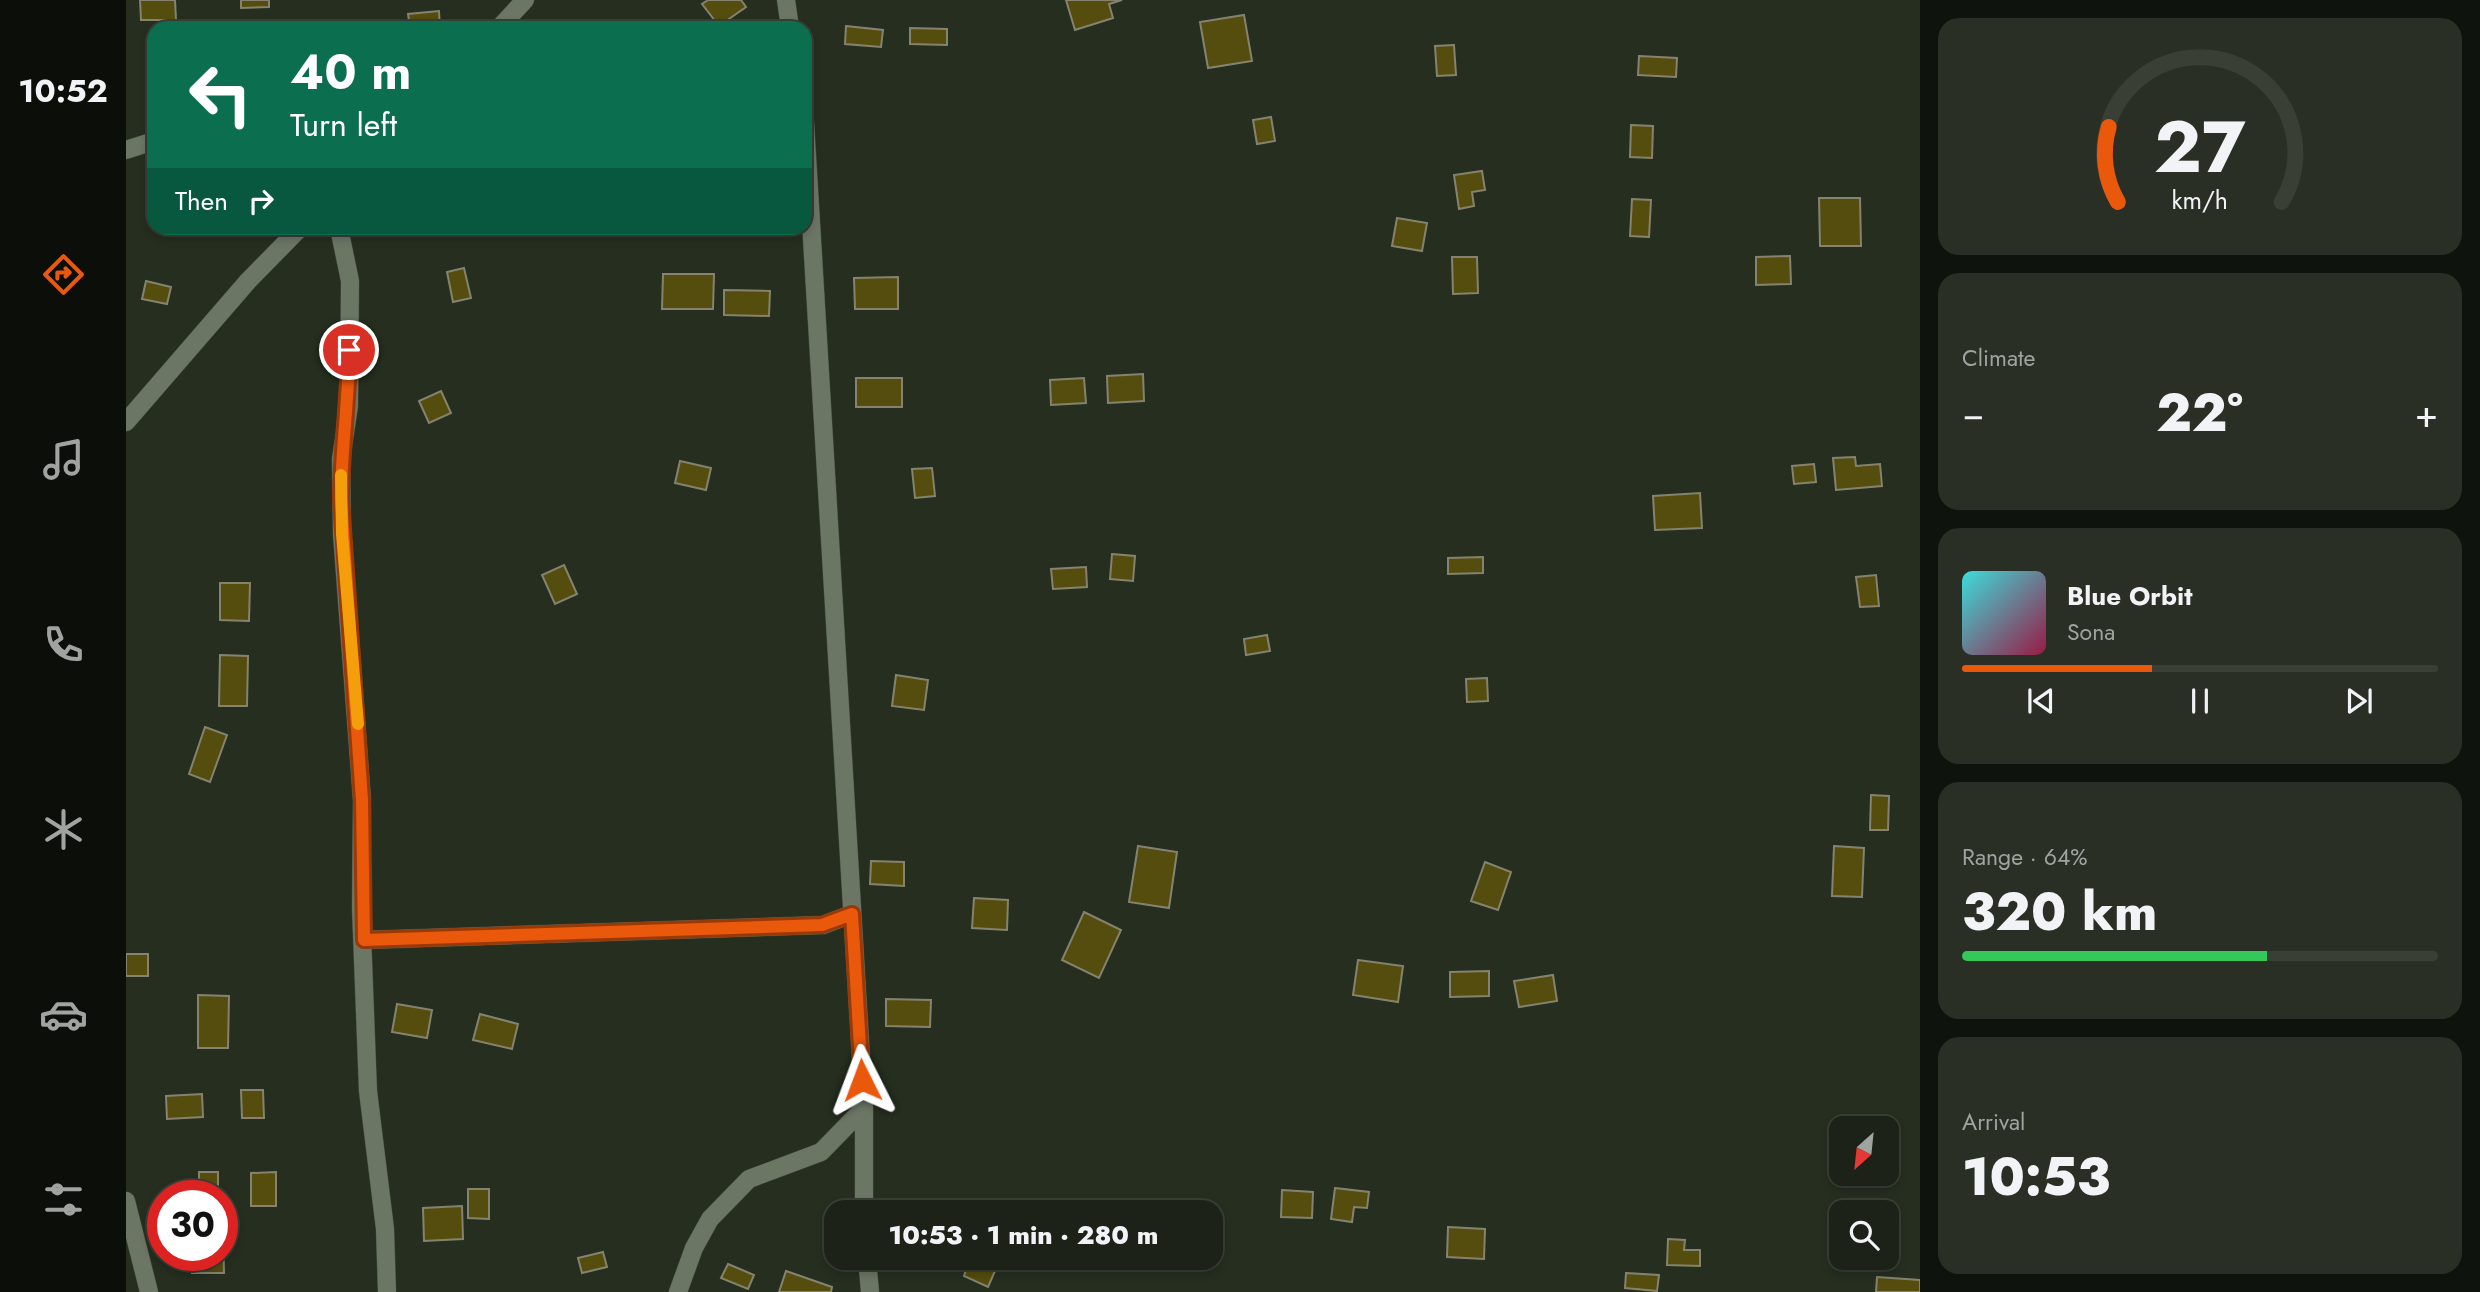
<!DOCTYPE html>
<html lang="en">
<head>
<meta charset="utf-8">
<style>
  :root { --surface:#1c2217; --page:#292f24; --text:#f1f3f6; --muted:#a0a4a1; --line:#3a3f36; --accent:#ea580c }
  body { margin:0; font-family:Jost,sans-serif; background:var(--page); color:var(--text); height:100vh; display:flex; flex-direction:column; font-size:26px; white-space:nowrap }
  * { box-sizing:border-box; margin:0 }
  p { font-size:23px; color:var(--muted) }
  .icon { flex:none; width:38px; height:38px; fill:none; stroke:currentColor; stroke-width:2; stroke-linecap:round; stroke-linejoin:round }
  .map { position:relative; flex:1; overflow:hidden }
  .sheet { display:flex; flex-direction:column; gap:18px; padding:18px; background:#0f130d; width:560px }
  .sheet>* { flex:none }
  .banner { position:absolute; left:21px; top:21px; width:665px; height:214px; border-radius:21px; box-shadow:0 4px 10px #0003,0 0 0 2px var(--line); background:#0b6e4f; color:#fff; overflow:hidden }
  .needle { width:46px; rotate:207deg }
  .buttons { position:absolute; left:1703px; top:1116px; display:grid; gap:14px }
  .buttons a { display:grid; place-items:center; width:70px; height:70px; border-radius:14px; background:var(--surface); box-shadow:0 4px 10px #0003,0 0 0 2px var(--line); font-size:35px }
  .speed { position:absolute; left:21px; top:1180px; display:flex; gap:14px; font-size:35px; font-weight:700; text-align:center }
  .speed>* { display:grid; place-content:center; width:91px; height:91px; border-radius:50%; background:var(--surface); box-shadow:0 4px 10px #0003,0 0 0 2px var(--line); line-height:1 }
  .speed .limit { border:10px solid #d22; background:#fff; color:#111 }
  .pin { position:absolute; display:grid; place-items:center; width:60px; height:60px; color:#fff; margin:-30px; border:4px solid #fff; border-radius:50%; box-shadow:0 2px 7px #0007 }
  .me { position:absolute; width:77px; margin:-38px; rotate:357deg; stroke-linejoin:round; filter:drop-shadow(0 0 5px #0008) }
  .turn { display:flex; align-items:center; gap:24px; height:147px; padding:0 28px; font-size:32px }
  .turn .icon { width:91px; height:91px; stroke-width:2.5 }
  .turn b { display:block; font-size:49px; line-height:60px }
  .then { display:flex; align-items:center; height:66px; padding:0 28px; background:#0003; gap:14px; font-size:26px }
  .big { font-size:52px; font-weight:800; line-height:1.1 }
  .sheet .card { flex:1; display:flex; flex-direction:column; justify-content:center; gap:10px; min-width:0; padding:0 24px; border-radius:21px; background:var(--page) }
  .sheet .dial { align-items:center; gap:0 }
  .dial svg { height:182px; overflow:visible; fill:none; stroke:var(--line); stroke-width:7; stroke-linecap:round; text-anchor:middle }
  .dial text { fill:var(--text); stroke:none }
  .song { display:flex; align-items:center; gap:21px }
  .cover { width:84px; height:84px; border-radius:10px; background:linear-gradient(135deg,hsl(180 70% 55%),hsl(340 70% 35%)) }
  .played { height:7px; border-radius:4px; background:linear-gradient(90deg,var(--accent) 40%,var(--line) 40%) }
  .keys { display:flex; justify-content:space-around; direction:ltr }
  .heat { display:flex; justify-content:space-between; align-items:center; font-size:38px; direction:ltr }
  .charge { height:10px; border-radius:5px; background:linear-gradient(90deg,#34c759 64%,var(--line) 0) }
  .trip { position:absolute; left:698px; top:1200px; width:399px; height:70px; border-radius:21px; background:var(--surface); box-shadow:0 4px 10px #0003,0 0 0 2px var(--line); font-weight:800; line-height:70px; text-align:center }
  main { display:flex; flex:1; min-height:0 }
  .tabs { display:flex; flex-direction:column; width:126px; justify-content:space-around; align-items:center; background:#0b0e09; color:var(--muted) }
  .tabs .icon { width:49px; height:49px }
  .tabs .current { color:var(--accent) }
  .tabs b { font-size:32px; color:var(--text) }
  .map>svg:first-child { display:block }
  .building { fill:#544d0d; stroke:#85836f; stroke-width:2 }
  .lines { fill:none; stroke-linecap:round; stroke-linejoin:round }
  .minor-casing { stroke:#40483b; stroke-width:19 }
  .minor { stroke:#6b7665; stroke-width:18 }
  .route-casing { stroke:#983908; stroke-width:18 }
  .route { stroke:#ea580c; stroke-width:12 }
  .slow { stroke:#f59e0b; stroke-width:12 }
</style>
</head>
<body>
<main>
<nav class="tabs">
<b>10:52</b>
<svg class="icon current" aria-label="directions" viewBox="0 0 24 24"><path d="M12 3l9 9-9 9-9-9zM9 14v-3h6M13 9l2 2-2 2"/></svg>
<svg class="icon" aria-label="music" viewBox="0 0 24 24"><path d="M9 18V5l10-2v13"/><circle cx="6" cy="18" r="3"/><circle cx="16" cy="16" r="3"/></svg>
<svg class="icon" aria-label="phone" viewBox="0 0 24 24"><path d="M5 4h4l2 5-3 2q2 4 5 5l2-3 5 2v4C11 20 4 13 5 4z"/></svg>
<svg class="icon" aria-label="climate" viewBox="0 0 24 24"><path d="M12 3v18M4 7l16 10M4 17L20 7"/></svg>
<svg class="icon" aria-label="car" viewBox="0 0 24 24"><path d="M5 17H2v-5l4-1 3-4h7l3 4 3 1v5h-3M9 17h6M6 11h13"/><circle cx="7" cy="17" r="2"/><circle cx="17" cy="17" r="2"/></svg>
<svg class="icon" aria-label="filters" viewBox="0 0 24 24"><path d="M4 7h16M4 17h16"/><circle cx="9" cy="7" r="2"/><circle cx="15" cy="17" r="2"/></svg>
</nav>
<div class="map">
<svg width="1794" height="1292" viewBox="0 0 1794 1292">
  <rect width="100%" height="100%" fill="#252e1f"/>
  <!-- building -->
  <g class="building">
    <path d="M14 0H49L50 20H15Z"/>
    <path d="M115 0H143V7L115 8Z"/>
    <path d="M582 0H615L620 7 593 26 576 4Z"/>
    <path d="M940 0H996L983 4 987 18 949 30Z"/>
    <path d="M313 11 314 28H284L282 14Z"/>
    <path d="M1118 15 1126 61 1082 68 1074 22Z"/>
    <path d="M720 26 757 30 755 47 719 44Z"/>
    <path d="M784 28 821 29V45L784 44Z"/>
    <path d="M1328 45 1330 75 1311 76 1309 46Z"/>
    <path d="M1513 56 1551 58 1550 77 1512 75Z"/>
    <path d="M1145 117 1149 141 1131 144 1127 120Z"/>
    <path d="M1505 125 1527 126 1526 158 1504 157Z"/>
    <path d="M1356 171 1359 190 1346 192 1348 206 1333 209 1328 175Z"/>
    <path d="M1693 198H1734L1735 246H1694Z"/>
    <path d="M1506 199 1525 200 1523 237 1504 236Z"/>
    <path d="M1271 218 1301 223 1296 251 1266 246Z"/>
    <path d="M1664 256 1665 284 1630 285V257Z"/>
    <path d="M1326 257H1351L1352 293 1327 294Z"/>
    <path d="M338 268 345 298 327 302 321 272Z"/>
    <path d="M537 274H588L587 309H536Z"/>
    <path d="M772 277V309H729L728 278Z"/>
    <path d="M20 281 45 287 41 304 16 299Z"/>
    <path d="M598 290 644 291 643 316 598 315Z"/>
    <path d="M1017 374 1018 401 982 403 981 376Z"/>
    <rect x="730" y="378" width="46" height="29"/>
    <path d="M958 378 960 403 925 405 924 380Z"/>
    <path d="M315 391 325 413 303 423 293 401Z"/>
    <path d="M1729 457 1730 466 1754 464 1756 486 1710 490 1707 458Z"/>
    <path d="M554 461 585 468 580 490 549 483Z"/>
    <path d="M1688 464 1690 482 1668 484 1666 466Z"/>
    <path d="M806 468 809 496 789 498 786 469Z"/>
    <path d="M1574 493 1576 528 1529 530 1527 496Z"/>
    <path d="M986 554 1009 556 1007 581 984 579Z"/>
    <path d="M1357 557V573L1322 574V558Z"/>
    <path d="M438 565 451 594 429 604 416 575Z"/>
    <path d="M960 567 961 587 927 589 925 569Z"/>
    <path d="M1750 575 1753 606 1734 607 1730 577Z"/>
    <path d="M94 583H124L123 621 94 620Z"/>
    <path d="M1141 635 1144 651 1120 655 1118 639Z"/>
    <path d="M94 655 122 656 121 706H93Z"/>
    <path d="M770 675 802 680 798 710 766 706Z"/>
    <path d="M1361 678 1362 701 1341 702 1340 679Z"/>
    <path d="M79 727 101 735 84 782 63 774Z"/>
    <path d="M1745 795 1763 796 1762 830H1744Z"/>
    <path d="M1012 846 1051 852 1043 908 1003 902Z"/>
    <path d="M1708 846 1738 848 1736 897 1706 896Z"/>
    <path d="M745 861 778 862V886L744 884Z"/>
    <path d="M1359 862 1385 872 1372 910 1345 901Z"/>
    <path d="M848 898 882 900 881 930 846 928Z"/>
    <path d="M958 912 995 930 973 978 936 960Z"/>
    <rect x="0" y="954" width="22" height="22"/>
    <path d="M1232 960 1277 966 1272 1002 1227 995Z"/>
    <path d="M1363 971V996L1324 997V972Z"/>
    <path d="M1427 975 1431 1001 1393 1007 1388 981Z"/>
    <path d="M72 995 103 996 102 1048H72Z"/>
    <path d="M760 999 805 1000 804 1027 760 1026Z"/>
    <path d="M271 1004 306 1010 301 1038 266 1032Z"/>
    <path d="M354 1014 392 1024 386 1049 347 1040Z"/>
    <path d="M115 1090H137L138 1118H116Z"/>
    <path d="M76 1094 77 1117 41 1119 40 1096Z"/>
    <rect x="73" y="1172" width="19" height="23"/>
    <path d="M150 1172V1206H125V1173Z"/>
    <path d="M1209 1188 1243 1192 1241 1208 1228 1207 1226 1222 1205 1219Z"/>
    <path d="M342 1189H363V1219L342 1218Z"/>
    <path d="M1156 1190 1187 1192 1186 1218 1155 1217Z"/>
    <path d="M336 1206 337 1239 298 1241 297 1208Z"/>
    <path d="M1322 1227 1359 1229 1358 1259 1321 1257Z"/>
    <path d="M97 1229 98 1273H66V1255H96Z"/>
    <path d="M1542 1239 1559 1240 1558 1250H1574V1266L1541 1265Z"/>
    <path d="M477 1252 481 1267 456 1273 452 1258Z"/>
    <path d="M843 1261 869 1271 862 1287 838 1276Z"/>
    <path d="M602 1264 628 1275 622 1289 595 1278Z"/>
    <path d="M660 1271 706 1287 705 1292H653Z"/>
    <path d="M1500 1273 1533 1275 1531 1291 1499 1288Z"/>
    <path d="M1751 1277 1794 1280V1292H1750Z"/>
  </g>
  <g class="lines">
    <defs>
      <g id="minor">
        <path d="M660 0 664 28"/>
        <path d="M373 28 399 0"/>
        <path d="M679 122 738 1108V1213"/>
        <path d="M0 150 28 141"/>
        <path d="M213 228 224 281 223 406 215 459 216 534 236 800 235 908 242 1091 259 1229 261 1292"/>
        <path d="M0 422 122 281 174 228"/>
        <path d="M238 940 697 925 726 914"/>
        <path d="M0 1201 23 1292"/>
        <path d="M741 1258 744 1292"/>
        <path d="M552 1292 568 1248 584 1219 623 1179 695 1152 738 1108"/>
      </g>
    </defs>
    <!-- minor casing -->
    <use href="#minor" class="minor-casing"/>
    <!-- minor -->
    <use href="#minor" class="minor"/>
  </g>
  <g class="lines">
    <defs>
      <path id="route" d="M223 350C223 400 215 449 215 500L236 800 238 940 696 925 726 914 736 1080"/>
    </defs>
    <!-- route casing -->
    <use href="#route" class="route-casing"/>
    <!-- route -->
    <use href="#route" class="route"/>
    <!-- slow -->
    <path class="slow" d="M215 475 216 534 232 724"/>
  </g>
</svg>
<div class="buttons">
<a><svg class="needle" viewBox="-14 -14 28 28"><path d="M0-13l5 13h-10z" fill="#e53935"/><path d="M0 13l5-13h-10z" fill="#a0a4a1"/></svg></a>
<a><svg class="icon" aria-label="search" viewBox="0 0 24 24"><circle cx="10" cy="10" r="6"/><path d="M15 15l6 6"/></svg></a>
</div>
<div class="speed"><div class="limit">30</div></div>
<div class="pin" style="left:223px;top:350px;background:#d93025"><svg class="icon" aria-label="arrive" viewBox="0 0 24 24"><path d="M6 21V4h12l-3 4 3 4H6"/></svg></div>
<svg class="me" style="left:736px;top:1080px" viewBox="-20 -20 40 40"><path d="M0-17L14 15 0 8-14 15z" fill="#ea580c" stroke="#fff" stroke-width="4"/></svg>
<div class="trip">10:53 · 1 min · 280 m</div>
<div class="banner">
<div class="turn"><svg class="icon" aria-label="left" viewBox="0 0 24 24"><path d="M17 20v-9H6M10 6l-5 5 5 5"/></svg><div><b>40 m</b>Turn left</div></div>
<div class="then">Then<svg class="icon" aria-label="right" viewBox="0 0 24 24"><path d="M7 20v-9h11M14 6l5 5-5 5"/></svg></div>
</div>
</div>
<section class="sheet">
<div class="card dial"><svg viewBox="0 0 100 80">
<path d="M14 69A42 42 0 1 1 86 69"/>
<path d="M14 69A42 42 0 0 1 10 36" stroke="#ea580c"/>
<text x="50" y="56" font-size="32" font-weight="700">27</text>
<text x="50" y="72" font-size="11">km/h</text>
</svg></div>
<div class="card"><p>Climate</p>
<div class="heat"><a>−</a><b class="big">22°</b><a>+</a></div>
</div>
<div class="card">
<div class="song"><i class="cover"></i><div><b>Blue Orbit</b><p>Sona</p></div></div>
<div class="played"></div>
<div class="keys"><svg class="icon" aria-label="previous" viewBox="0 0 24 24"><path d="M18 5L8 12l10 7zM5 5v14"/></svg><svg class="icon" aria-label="pause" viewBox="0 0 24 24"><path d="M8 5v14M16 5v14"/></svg><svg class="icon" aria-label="next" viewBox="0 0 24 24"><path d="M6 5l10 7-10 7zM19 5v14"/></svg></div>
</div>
<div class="card"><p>Range · 64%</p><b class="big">320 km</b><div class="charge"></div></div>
<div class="card"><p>Arrival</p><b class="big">10:53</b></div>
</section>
</main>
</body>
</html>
